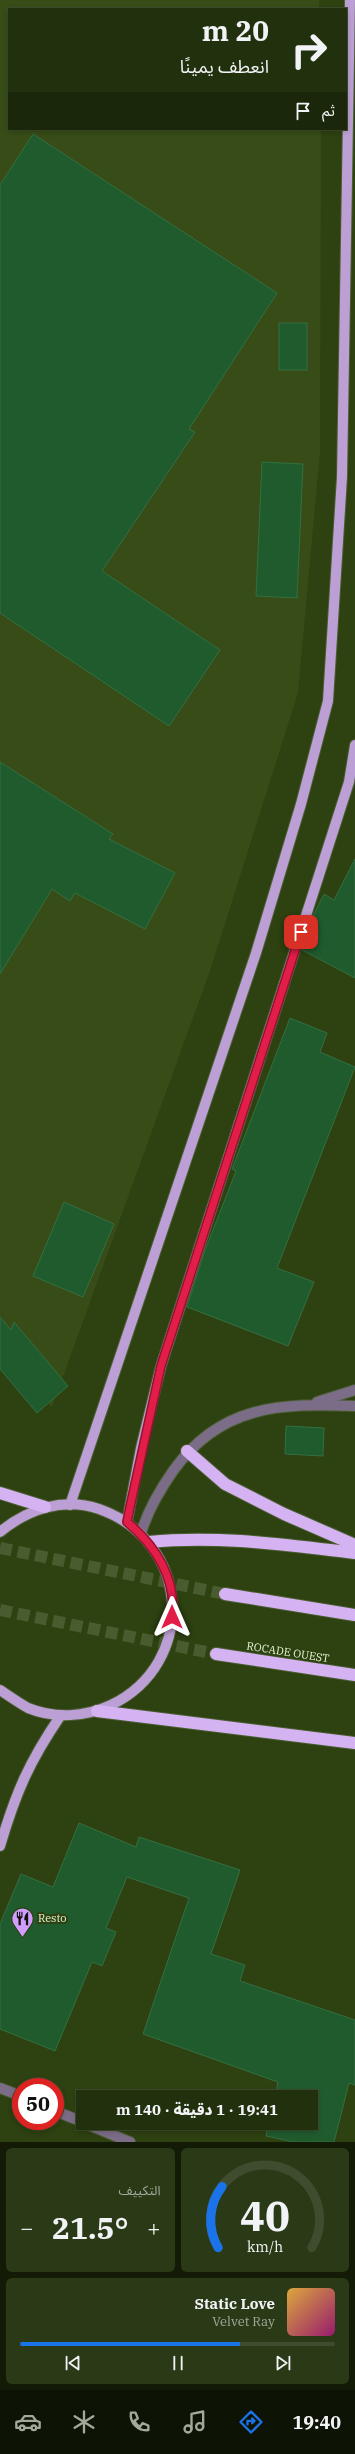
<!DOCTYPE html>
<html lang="ar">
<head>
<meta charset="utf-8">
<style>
  :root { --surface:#22310d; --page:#2a3916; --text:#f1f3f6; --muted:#a2a99d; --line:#3f4c2e; --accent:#1a73e8 }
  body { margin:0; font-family:"IBM Plex Serif","Noto Sans Arabic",serif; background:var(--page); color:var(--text); direction:rtl; height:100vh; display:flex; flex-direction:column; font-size:15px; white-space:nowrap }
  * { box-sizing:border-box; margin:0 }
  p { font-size:13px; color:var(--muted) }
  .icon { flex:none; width:22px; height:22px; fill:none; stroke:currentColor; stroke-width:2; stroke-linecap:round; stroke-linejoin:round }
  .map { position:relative; height:2142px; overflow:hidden; direction:ltr }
  .panel { display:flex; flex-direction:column; gap:6px; padding:6px; background:#131b07; flex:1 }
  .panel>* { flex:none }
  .top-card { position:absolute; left:8px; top:8px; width:339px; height:122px; border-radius:0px; box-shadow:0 2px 6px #0003,0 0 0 1px var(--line); direction:rtl; background:#22310d; color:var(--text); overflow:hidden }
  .speed { position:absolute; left:12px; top:2078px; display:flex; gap:8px; font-size:20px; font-weight:700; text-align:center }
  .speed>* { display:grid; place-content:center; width:52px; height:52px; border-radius:50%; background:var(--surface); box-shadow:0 2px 6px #0003,0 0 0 1px var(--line); line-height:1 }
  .speed .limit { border:6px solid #d22; background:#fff; color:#111 }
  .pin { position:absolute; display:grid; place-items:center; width:34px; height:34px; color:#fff; margin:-17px; border-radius:8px; box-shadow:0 2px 6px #0006 }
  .me { position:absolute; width:44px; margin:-22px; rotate:0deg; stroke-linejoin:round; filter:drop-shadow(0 0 3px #0008) }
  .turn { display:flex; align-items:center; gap:14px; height:84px; padding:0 12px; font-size:18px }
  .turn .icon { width:52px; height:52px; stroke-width:2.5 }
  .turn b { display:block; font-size:28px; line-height:34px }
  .then { display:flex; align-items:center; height:38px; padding:0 12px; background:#0003; gap:8px; font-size:15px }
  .big { font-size:30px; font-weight:800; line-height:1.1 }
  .panel .widget { flex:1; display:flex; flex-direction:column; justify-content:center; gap:6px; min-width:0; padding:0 14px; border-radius:6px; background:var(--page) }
  .panel .dial { align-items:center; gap:0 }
  .dial svg { height:104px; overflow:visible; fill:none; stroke:var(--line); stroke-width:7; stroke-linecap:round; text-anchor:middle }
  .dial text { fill:var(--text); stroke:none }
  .song { display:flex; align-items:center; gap:12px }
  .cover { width:48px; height:48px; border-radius:6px; background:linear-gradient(135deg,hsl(40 70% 55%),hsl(320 70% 35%)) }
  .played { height:4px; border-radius:2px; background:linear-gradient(90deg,var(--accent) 70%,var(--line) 70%) }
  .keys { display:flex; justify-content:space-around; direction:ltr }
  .heat { display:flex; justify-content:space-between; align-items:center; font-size:22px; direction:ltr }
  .panel .tiles { flex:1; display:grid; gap:6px; grid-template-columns:1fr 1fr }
  .widget:last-child { grid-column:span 2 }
  .trip { position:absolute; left:76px; top:2090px; width:242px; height:40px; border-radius:0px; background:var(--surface); box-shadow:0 2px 6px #0003,0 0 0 1px var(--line); font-weight:800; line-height:40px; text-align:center; direction:rtl }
  .dock { display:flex; height:64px; justify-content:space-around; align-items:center; background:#0e1405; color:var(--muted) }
  .dock .icon { width:28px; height:28px }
  .dock .active { color:var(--accent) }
  .dock b { font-size:18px; color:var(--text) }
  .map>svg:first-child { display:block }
  .built { fill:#374c16 }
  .building { fill:#205b2e; stroke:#356f41 }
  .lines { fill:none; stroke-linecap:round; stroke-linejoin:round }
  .highway-tunnel { stroke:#495c2f; stroke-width:12; stroke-dasharray:12 6; stroke-linecap:butt }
  .minor-casing { stroke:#4b5e31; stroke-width:12 }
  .major-casing { stroke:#4b5e31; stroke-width:12 }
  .highway-casing { stroke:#4b5e31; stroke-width:14 }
  .minor { stroke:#7b6d87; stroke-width:10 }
  .major { stroke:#bc9fd4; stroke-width:10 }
  .highway { stroke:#d5b3f2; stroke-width:12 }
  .route-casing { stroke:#92132f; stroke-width:10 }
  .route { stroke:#e11d48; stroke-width:7 }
  .labels { text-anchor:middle; stroke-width:4; stroke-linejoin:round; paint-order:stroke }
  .street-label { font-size:11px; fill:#e7f7d6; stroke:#2d4111 }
  .poi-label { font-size:11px; fill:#e7f7d6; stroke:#2d4111; text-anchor:start }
</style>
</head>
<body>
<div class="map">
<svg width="355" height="2142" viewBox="0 0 355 2142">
  <rect width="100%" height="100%" fill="#2d4111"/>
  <!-- built -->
  <path class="built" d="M0 0H319V9H9V129H321L320 452 298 693 210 971 52 1407 0 1348Z"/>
  <!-- building -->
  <g class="building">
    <path d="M33 134 277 293 189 429 195 432 102 571 220 650 169 726 0 613V185Z"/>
    <rect x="279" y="323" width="28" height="47"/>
    <path d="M262 462 303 464 297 598 256 596Z"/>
    <path d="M0 762 113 834 109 839 175 873 145 929 75 893 70 901 52 889 0 974Z"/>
    <path d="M355 859V978L302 950 313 916 324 894 334 900Z"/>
    <path d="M290 1018 327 1033 320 1052 355 1067 277 1268 314 1282 288 1346 187 1307 204 1253 236 1171 232 1169Z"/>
    <path d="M64 1202 114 1224 83 1297 33 1276Z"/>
    <path d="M0 1317 11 1330 14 1322 68 1386 37 1413 0 1369Z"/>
    <path d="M286 1426 324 1428 323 1456 285 1454Z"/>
    <path d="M79 1823 136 1847 139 1837 240 1870 211 1954 245 1965 240 1981 355 2020V2085L349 2083 334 2142H293L266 2136 268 2123H311V2097H275L278 2082 143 2034 189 1898 127 1877 106 1928 116 1932 102 1966 92 1962 55 2051 0 2029V1924L21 1874 53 1887Z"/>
  </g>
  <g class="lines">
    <!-- highway-tunnel -->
    <g class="highway-tunnel">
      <path d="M0 1548 225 1594"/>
      <path d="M0 1610 216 1654"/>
    </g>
    <defs>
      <g id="minor">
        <path d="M317 1402 355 1390"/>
        <path d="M141 1533C148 1510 159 1491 173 1471 220 1405 280 1403 355 1406"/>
        <path d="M0 2088 21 2096"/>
        <path d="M55 2111 83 2122"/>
        <path d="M84 2123 130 2142"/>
      </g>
      <g id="major">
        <path d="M70 1505 256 953 301 804 328 701 342 477 350 0"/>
        <path d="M127 1522 141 1448 161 1366 349 782 355 745"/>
        <path d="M0 1532C28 1509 63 1497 99 1509 191 1541 198 1663 111 1705 85 1717 55 1719 28 1708 19 1703 9 1696 0 1690"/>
        <path d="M0 1846C16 1792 29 1762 61 1715"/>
      </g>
      <g id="highway">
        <path d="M187 1451 225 1484 284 1514 355 1545"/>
        <path d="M0 1493 45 1507"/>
        <path d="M149 1542C218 1535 286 1545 355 1553"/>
        <path d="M225 1594 355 1615"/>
        <path d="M216 1654 355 1675"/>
        <path d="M97 1711 355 1743"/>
      </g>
    </defs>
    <!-- minor casing -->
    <use href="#minor" class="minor-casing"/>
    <!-- major casing -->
    <use href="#major" class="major-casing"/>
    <!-- highway casing -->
    <use href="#highway" class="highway-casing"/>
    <!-- minor -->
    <use href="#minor" class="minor"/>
    <!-- major -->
    <use href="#major" class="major"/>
    <!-- highway -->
    <use href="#highway" class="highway"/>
  </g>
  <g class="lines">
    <defs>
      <path id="route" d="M172 1617C177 1579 155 1545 127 1522L130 1507 161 1366 301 932"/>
    </defs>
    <!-- route casing -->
    <use href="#route" class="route-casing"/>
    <!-- route -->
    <use href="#route" class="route"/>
  </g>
  <!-- icons -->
  <defs>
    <symbol id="restaurant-pin" viewBox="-11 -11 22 30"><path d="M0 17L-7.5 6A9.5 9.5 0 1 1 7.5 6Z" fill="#d29dfd" stroke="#2d4111"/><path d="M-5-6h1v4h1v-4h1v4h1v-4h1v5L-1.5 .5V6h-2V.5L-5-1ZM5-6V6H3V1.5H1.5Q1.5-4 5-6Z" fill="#111"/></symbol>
  </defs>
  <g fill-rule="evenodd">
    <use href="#restaurant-pin" x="10" y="1906" width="25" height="34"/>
  </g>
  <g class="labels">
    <!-- street labels -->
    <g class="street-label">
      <text transform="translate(288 1652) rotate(9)" y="4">ROCADE OUEST</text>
    </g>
    <!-- poi labels -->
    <g class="poi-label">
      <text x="38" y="1922">Resto</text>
    </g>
  </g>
</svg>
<div class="speed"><div class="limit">50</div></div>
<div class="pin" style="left:301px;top:932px;background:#d93025"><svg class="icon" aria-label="arrive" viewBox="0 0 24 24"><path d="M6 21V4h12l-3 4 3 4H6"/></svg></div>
<svg class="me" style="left:172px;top:1617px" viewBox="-20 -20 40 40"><path d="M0-17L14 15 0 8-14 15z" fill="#e11d48" stroke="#fff" stroke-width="4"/></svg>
<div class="trip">19:41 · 1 دقيقة · 140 m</div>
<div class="top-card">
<div class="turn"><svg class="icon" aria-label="right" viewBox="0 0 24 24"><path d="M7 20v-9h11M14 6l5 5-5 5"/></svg><div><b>20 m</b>انعطف يمينًا</div></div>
<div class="then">ثم<svg class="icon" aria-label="arrive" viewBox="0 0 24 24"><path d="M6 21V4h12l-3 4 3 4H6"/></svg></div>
</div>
</div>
<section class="panel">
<div class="tiles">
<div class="widget dial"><svg viewBox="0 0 100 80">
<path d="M14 69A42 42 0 1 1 86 69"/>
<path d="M14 69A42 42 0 0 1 17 22" stroke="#1a73e8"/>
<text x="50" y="56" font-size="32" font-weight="700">40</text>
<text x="50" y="72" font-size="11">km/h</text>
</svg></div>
<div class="widget"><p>التكييف</p>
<div class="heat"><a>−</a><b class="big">21.5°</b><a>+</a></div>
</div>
<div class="widget">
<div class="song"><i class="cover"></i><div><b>Static Love</b><p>Velvet Ray</p></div></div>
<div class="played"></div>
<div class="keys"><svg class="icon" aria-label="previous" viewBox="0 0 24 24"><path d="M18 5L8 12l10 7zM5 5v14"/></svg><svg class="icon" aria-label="pause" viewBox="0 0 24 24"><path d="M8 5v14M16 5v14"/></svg><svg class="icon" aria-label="next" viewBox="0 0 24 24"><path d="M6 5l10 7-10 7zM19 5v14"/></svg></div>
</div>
</div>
</section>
<nav class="dock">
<b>19:40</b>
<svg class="icon active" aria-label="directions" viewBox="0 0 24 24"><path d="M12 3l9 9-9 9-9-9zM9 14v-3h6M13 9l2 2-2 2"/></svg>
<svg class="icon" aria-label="music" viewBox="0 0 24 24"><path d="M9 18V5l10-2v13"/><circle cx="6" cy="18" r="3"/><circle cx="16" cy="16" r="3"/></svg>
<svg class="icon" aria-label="phone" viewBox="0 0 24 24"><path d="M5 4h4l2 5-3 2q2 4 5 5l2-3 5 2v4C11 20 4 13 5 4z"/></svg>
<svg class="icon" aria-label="climate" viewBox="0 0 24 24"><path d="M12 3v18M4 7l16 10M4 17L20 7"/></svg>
<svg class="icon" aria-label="car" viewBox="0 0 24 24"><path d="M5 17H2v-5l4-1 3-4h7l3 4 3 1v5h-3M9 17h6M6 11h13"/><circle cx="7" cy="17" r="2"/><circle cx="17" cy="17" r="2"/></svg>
</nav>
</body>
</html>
